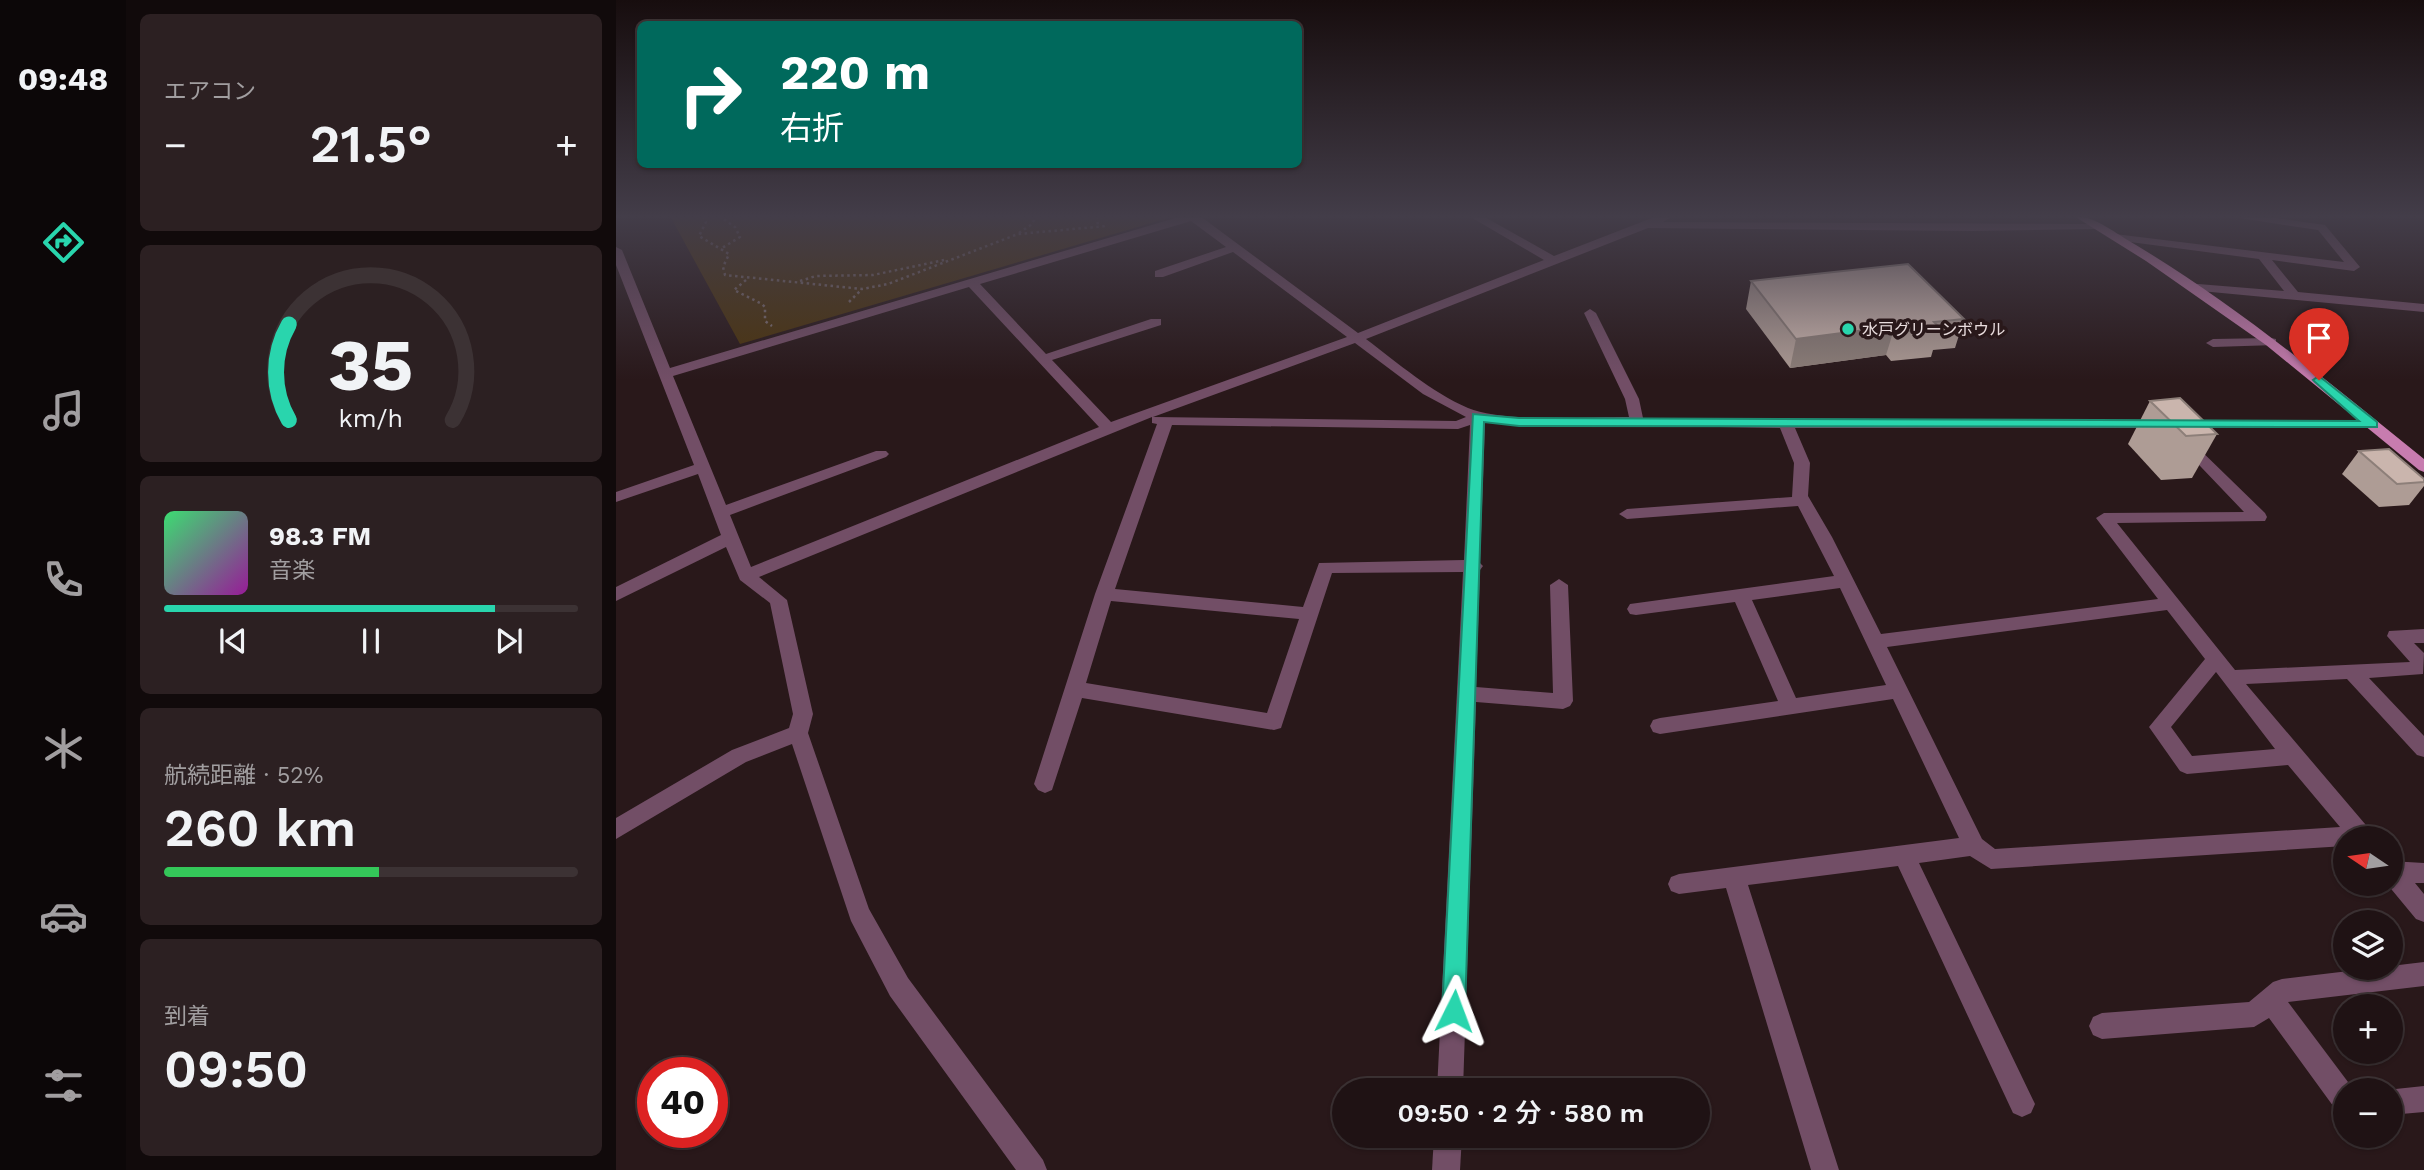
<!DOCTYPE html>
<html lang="ja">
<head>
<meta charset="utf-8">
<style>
  :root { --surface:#1f1214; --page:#2c2022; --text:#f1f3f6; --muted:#a19ea0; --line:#3c3234; --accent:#29d5ad }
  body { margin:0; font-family:"Work Sans","Noto Sans JP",sans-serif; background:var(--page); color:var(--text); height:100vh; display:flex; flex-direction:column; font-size:26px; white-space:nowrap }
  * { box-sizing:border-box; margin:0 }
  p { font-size:23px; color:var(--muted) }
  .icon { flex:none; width:38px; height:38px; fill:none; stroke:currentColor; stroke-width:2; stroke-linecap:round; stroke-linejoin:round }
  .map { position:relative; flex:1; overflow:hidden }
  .sheet { display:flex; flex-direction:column; gap:14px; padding:14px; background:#110a0b; width:490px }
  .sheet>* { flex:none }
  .hud { position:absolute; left:21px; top:21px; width:665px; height:147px; border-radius:10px; box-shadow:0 2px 5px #0004,0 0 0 2px var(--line); background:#00695c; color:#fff; overflow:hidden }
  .needle { width:46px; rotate:283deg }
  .fabs { position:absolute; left:1717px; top:826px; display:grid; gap:14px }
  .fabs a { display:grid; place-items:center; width:70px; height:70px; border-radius:50%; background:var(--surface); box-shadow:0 2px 5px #0004,0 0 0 2px var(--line); font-size:35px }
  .speed { position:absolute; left:21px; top:1057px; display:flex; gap:14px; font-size:35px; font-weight:700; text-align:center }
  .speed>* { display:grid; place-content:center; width:91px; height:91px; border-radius:50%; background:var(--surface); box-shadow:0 2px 5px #0004,0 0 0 2px var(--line); line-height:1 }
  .speed .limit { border:10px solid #d22; background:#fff; color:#111 }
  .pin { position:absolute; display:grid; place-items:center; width:60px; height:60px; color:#fff; margin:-72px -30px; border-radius:50% 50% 50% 0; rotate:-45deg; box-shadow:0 0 7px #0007 }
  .pin .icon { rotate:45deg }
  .me { position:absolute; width:77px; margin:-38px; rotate:3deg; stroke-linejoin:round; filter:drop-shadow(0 0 5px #0008) }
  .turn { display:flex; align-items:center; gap:24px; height:147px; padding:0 28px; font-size:32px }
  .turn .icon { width:91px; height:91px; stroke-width:2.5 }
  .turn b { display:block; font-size:49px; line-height:60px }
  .big { font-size:52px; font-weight:600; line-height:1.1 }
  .sheet .tile { flex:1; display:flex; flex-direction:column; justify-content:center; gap:10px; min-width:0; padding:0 24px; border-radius:10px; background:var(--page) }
  .sheet .dial { align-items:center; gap:0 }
  .dial svg { height:182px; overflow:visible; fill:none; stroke:var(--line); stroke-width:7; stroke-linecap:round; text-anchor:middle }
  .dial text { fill:var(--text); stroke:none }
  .song { display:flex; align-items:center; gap:21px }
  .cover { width:84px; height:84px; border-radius:10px; background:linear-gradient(135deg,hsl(140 70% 55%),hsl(300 70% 35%)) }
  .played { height:7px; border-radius:4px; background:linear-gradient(90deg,var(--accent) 80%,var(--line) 80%) }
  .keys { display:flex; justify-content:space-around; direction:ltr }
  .heat { display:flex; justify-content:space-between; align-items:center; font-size:38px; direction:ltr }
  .charge { height:10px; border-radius:5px; background:linear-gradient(90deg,#34c759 52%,var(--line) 0) }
  .trip { position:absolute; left:716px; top:1078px; width:378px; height:70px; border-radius:35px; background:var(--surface); box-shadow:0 2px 5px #0004,0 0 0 2px var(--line); font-weight:600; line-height:70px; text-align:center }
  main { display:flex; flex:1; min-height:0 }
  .menu { display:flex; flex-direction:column; width:126px; justify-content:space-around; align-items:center; background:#0c0708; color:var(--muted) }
  .menu .icon { width:49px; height:49px }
  .menu .on { color:var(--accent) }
  .menu b { font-size:32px; color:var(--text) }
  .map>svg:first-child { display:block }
  .green { fill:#4c340d }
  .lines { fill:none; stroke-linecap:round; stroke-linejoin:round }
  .path { stroke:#7e6f70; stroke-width:2.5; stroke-dasharray:2.5 3.5; stroke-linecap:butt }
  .minor { fill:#724e66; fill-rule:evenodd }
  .major { fill:#c77caf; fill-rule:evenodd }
  .wall { fill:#ae9c95 }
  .shaded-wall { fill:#8d7f79 }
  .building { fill:#cab5ad; stroke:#8d7f79; stroke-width:2 }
  .route { fill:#29d5ad; stroke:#1b8a70; stroke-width:2 }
  .poi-dot { fill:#29d5ad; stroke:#29181a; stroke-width:2.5 }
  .labels { text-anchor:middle; stroke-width:7; stroke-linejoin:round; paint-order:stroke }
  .far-poi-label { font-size:16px; fill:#e9ddde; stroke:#29181a; text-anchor:start }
</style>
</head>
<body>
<main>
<nav class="menu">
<b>09:48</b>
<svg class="icon on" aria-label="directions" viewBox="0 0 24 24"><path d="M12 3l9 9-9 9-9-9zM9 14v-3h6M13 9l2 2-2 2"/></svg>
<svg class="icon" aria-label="music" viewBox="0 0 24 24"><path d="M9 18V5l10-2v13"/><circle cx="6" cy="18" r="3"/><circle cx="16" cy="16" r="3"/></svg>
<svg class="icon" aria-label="phone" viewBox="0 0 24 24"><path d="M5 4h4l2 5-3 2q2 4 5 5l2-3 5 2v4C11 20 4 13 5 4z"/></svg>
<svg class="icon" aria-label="climate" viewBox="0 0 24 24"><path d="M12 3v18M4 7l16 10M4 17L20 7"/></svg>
<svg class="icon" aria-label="car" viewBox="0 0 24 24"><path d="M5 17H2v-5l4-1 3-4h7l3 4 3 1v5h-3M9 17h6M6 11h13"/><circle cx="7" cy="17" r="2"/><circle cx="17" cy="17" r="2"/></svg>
<svg class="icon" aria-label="filters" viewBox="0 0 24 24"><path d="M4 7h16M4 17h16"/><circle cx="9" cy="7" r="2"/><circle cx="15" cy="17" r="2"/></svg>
</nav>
<section class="sheet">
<div class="tile"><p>エアコン</p>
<div class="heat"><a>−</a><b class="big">21.5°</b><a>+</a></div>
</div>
<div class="tile dial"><svg viewBox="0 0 100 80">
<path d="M14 69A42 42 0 1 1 86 69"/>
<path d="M14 69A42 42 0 0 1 14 27" stroke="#29d5ad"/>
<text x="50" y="56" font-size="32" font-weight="700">35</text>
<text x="50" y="72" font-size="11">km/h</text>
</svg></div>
<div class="tile">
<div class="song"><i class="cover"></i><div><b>98.3 FM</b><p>音楽</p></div></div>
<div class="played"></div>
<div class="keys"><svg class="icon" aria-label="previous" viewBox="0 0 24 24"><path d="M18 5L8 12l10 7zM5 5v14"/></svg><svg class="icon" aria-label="pause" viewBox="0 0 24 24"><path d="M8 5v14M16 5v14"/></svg><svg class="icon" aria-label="next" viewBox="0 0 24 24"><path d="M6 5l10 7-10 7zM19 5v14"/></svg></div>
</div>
<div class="tile"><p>航続距離 · 52%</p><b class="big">260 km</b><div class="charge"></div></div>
<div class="tile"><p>到着</p><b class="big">09:50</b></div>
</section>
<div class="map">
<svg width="1808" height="1170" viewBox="0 0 1808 1170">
  <rect width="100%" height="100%" fill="#29181a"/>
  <!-- green -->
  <path class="green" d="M54 216H559L124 344Z"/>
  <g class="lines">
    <!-- path -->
    <g class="path">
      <path d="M87 216 90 222 83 236 113 254 107 267 109 275 246 289 272 284 402 234 490 226"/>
      <path d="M103 216 119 227 124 237 106 248"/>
      <path d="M481 216 482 226"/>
      <path d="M403 233 416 224 420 216"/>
      <path d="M130 280 118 290 146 304 149 307V321L156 326"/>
      <path d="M184 281 200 276 257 275 328 260"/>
      <path d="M233 302 245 290"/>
    </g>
    <!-- minor -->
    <g class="minor">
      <path d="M566 216H584L742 333 928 260 853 216H867L938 256 1041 216H1057L1047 222 1483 224V228L1479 229 1356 231 1032 228 750 339C782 363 815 392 852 408 888 423 971 417 1013 417L1009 399 968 313 974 309 980 313 1023 399 1027 418 1761 421 1763 424 1761 427 1756 428H1179L1194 463 1192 496 1216 537 1265 634 1542 599 1480 518 1488 513 1628 512 1564 445 1566 442H1576L1649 513 1651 517 1649 521 1501 523 1619 670 1794 662 1771 636 1773 631 1808 629V643H1798L1808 653 1807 674 1753 678 1808 736V757L1801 755 1731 679 1630 684 1755 831 1758 838H1729V846L1375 869 1354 856 1303 863 1419 1104 1415 1113 1406 1117 1397 1113 1282 866 1132 885 1223 1170H1195L1110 888 1063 894 1055 891 1052 884 1055 877 1063 874 1343 838 1277 699 1044 734 1037 732 1034 726 1037 720 1044 718 1162 701 1119 602 1020 615 1014 614 1011 609 1014 604 1218 576 1182 506 1011 519 1003 514 1011 509 1176 497 1178 463 1164 428 869 423 864 563 867 566 864 570 860 687 937 693 934 585 943 579 952 585 957 701 954 706 947 709 860 702 847 1090H821L847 572 716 573 665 728 658 730 466 698 436 790 429 793 422 790 418 784 479 594 541 424 536 423V417L143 577 171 600 197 714 192 733 253 909 292 978 427 1160 431 1170H400L274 996 235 921 176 744 130 762 0 839V818L116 750 173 728 177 714 154 603 124 580 110 547 0 601V587L105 535 82 474 0 502V492L78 465 0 265V247L6 250 54 368ZM575 221 610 247 539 271V277H547L617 252 731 337 495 422 436 360 545 325V319H535L430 354 364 284ZM353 287 483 427 135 567 114 515 270 457 273 454 270 451H260L110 505 57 376ZM739 343 807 394 850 417 840 421 537 417ZM556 425 842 429 854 425 848 560 703 563 687 607 499 589ZM1224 588 1270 685 1180 698 1136 600ZM495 601 683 619 651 713 470 683ZM1551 610 1589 659 1533 727 1564 771 1571 774 1672 765 1724 827 1379 849 1366 839 1271 647ZM1600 672 1659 749 1576 756 1555 727Z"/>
      <path d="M1610 216H1646L1709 225 1744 267 1738 271 1656 260 1682 292 1808 304V312L1574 290 1568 286 1570 283 1668 291 1643 259 1499 240 1493 237 1499 234 1728 262 1702 230Z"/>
      <path d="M1655 338 1660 339V345L1597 347 1590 343 1597 339Z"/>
      <path d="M1774 861 1808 863V883H1799L1808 894V922L1800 919 1771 884H1774Z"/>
      <path d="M1808 962V986L1672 1002 1738 1090H1729V1114L1720 1110 1653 1018 1638 1027 1486 1039 1477 1035 1473 1026 1477 1017 1486 1013 1633 1002 1657 982 1666 979Z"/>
      <path d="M1808 1086V1112L1774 1115V1090H1770Z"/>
      <path d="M818 1136H846L844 1170H816Z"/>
    </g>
    <!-- major -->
    <path class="major" d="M1458 216C1480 216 1500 234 1520 245 1623 307 1715 384 1808 459V472L1803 470 1650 345 1530 261Z"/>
  </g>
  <!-- wall -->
  <g class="wall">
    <path d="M1135 281 1348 319 1339 348 1317 350 1315 357 1275 361 1270 355 1174 368 1130 309Z"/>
    <path d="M1534 401 1601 434 1576 478 1545 480 1512 444Z"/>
    <path d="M1743 451 1808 479V486L1793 505 1763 507 1726 474Z"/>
  </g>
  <!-- shaded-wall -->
  <path class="shaded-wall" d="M1279 326 1270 355 1174 368 1180 339Z"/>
  <!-- building -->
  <g class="building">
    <path d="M1292 264 1348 319 1318 322 1324 328 1283 332 1279 326 1180 339 1135 281Z"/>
    <path d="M1564 398 1601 434 1570 436 1534 401Z"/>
    <path d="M1773 449 1808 479V482L1781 484 1743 451Z"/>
  </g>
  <!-- sky -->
  <linearGradient id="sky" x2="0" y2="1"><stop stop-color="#170d0e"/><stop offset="0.57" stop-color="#433d49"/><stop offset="1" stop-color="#433d49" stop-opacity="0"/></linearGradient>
  <rect width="1808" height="380" fill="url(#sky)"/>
  <!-- route -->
  <path class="route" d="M1703 376 1761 422V427L903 426 868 422 849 1011 846 1019 838 1022 829 1019 826 1011 857 414 903 418 1743 421 1699 382 1697 380Z"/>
  <!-- markers -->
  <circle class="poi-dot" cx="1232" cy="329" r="7"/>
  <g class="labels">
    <!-- far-poi labels -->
    <g class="far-poi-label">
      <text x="1246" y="335">水戸グリーンボウル</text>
    </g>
  </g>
</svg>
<div class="fabs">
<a><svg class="needle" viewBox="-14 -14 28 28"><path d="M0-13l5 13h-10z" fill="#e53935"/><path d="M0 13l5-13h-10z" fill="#a19ea0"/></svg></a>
<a><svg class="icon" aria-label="layers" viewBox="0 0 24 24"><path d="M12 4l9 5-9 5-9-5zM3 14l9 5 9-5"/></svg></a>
<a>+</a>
<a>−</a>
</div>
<div class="speed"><div class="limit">40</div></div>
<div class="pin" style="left:1703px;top:380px;background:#d93025"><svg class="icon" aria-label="arrive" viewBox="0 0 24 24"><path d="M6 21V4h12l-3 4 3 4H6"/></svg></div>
<svg class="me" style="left:838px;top:1011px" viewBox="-20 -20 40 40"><path d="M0-17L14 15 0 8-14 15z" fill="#29d5ad" stroke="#fff" stroke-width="4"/></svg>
<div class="trip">09:50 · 2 分 · 580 m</div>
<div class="hud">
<div class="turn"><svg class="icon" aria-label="right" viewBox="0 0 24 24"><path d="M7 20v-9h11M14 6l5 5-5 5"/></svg><div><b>220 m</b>右折</div></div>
</div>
</div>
</main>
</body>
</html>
